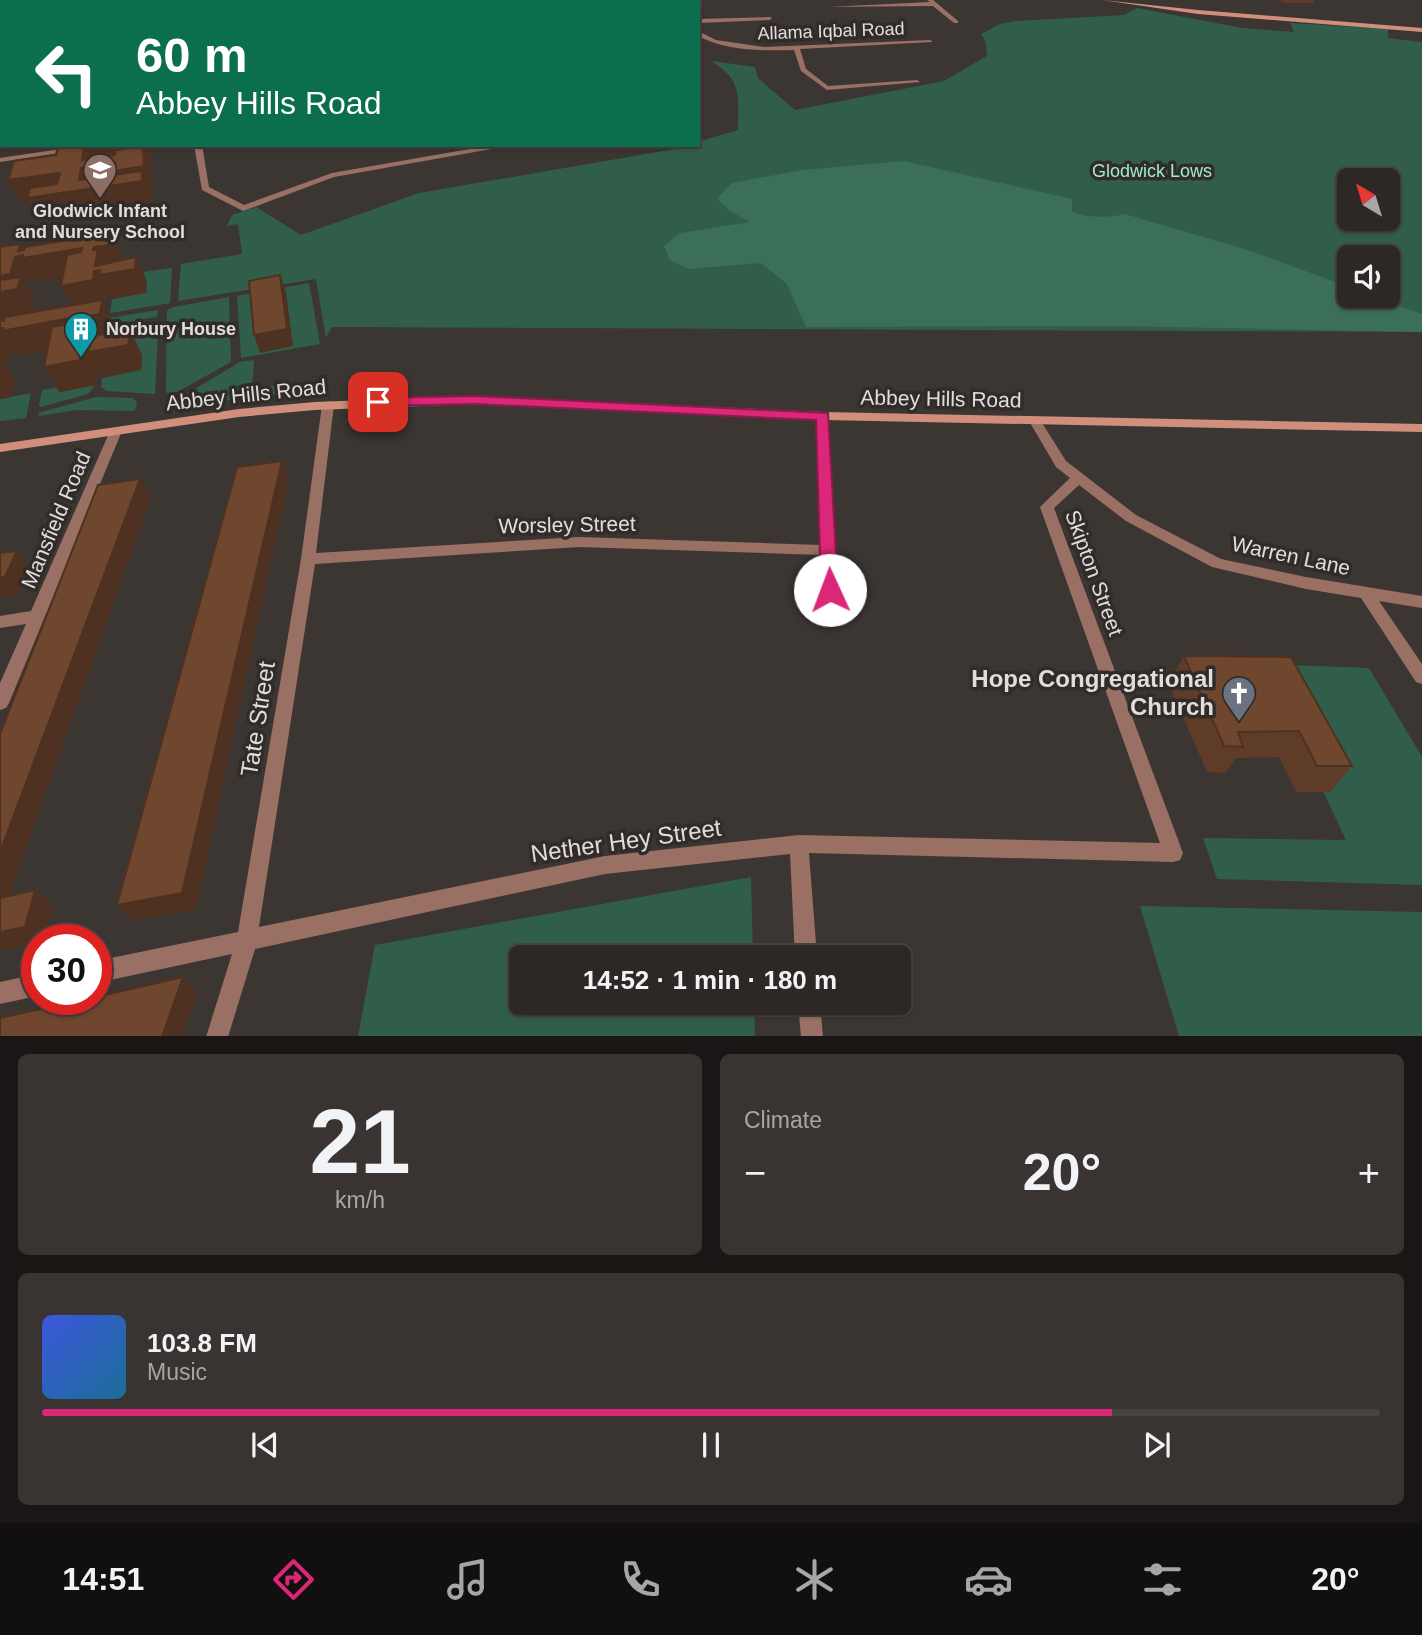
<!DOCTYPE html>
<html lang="en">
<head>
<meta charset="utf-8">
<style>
  :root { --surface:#2d2826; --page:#393432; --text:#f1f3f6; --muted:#a7a6a7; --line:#484443; --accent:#db2777 }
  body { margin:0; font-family:Arial,sans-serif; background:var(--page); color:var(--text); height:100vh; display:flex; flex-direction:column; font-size:26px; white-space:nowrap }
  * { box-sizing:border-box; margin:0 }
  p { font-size:23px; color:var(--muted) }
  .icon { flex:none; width:38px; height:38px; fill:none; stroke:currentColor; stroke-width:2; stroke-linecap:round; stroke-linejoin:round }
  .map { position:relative; height:1036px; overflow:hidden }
  .details { display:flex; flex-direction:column; gap:18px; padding:18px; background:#191615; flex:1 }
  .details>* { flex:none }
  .hud { position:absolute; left:0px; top:0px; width:700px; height:147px; box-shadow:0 2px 5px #0004,0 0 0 2px var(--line); background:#0b6e4f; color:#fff; overflow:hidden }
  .needle { width:46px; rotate:322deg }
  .tools { position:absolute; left:1337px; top:168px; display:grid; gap:14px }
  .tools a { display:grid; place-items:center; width:63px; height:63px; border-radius:10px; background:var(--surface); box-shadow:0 2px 5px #0004,0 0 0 2px var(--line); font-size:35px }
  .speed { position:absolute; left:21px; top:924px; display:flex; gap:14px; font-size:35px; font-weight:700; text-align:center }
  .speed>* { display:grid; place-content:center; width:91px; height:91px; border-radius:50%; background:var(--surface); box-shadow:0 2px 5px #0004,0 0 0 2px var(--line); line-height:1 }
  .speed .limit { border:10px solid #d22; background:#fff; color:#111 }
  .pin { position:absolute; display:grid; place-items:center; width:60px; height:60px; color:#fff; margin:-30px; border-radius:14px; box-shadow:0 4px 10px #0006 }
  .me { position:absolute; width:77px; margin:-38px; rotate:358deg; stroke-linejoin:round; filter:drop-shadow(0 0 5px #0008) }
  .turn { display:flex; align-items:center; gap:24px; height:147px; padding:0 21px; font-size:32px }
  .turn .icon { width:91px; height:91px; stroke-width:2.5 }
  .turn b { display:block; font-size:49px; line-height:60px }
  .big { font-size:52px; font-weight:800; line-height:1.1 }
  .details .card { flex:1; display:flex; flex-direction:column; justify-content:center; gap:10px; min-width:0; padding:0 24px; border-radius:10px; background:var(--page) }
  .details .dial { align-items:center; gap:0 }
  .dial b { font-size:91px; line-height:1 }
  .song { display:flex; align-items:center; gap:21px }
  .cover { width:84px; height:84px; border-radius:10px; background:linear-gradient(135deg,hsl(230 70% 55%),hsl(200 70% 35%)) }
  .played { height:7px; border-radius:4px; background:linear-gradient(90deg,var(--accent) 80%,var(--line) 80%) }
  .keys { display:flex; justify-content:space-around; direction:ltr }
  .heat { display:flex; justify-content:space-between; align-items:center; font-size:38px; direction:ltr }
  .details .tiles { flex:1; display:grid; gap:18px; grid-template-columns:1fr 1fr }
  .card:last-child { grid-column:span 2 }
  .trip { position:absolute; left:509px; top:945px; width:402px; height:70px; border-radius:10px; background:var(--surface); box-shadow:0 2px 5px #0004,0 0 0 2px var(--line); font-weight:800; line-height:70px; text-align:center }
  .tab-bar { display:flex; height:112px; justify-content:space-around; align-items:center; background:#12100f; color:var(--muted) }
  .tab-bar .icon { width:49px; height:49px }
  .tab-bar .on { color:var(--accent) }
  .tab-bar b { font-size:32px; color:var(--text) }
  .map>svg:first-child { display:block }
  .green { fill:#315e4a; fill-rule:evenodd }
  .forest { fill:#3b6f58 }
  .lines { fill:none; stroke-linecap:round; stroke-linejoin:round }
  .street { fill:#9a7064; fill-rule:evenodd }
  .secondary { fill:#d18f7b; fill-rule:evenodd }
  .wall { fill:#5f3c28 }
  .shaded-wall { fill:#4e3120 }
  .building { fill:#6f462e; stroke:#4e3120; stroke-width:2 }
  .route { fill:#db2777; stroke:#8e194d; stroke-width:2 }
  .labels { text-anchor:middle; stroke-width:7; stroke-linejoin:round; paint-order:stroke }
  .far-street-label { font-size:18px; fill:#e0dddb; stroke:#312c29 }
  .far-park-label { font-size:18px; fill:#9beec8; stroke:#312c29 }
  .far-poi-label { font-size:18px; font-weight:bold; fill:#e0dddb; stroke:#312c29 }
  .street-label { font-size:21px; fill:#e0dddb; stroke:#312c29 }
  .near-poi-label { font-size:24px; font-weight:bold; fill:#e0dddb; stroke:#312c29; text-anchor:end }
  .near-street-label { font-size:24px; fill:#e0dddb; stroke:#312c29 }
</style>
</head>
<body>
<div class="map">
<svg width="1422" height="1037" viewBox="0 0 1422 1037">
  <rect width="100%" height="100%" fill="#3c3633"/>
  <!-- green -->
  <g class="green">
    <path d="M1137 8 1242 28 1294 32 1290 23 1388 29V38L1422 42V332L332 327 326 338 316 279 178 301 181 264 242 254 238 224 227 226 232 215 256 207 301 235 419 193 698 145V142L738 130C738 96 743 80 711 61L755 67 758 78 795 110 944 81 987 56 985 40 981 34 1000 24 1016 21 1124 15ZM1349 180H1388V219H1349ZM1349 257H1388V296H1349Z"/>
    <path d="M172 268 170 303 110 313 112 299 147 292 136 273Z"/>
    <path d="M309 283 320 344 241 358 237 296Z"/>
    <path d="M229 297 231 362 177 392 166 393 167 310 173 307Z"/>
    <path d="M158 310 157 317 138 320 137 334 113 339 23 332Z"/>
    <path d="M158 334 155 394 107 391 101 387 102 378 141 369 142 355 106 343Z"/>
    <path d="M254 360 252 388 309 383 303 392 184 405 183 396 240 362Z"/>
    <path d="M95 385 88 394 41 407 39 405 42 390 60 387V392Z"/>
    <path d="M31 393 26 418 0 421V399Z"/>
    <path d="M96 397 132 398 137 402 135 411 76 410 39 416 38 413Z"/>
    <path d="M1263 664 1369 668 1422 757V885L1217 879 1203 838 1346 840Z"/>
    <path d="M751 877 753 957H522V1003H754L755 1036H358L375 945Z"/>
    <path d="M1140 906 1422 912V1036H1179Z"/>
  </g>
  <!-- forest -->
  <path class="forest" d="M904 161 1072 199V212C1090 218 1107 218 1125 214L1251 251 1349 287V296H1372L1422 314V332L1116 326 806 327 787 284 761 263 688 269 670 260 664 246 680 233 750 222 730 211 717 199 732 183 802 170Z"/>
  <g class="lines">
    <!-- street -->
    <g class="street">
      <path d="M123 0H129L131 2H125Z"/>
      <path d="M186 0H192L194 2H188Z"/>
      <rect x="417" y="0" width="6" height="2"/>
      <path d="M646 0H653L655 2H648Z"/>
      <path d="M927 0H933L958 21V23H954L933 6 827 7 930 2Z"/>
      <path d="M772 17 770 20 698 23V19Z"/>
      <path d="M698 31 716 40 764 47 930 40 933 42 800 49 806 69 828 86 917 80 920 82 827 90 801 71 794 50C762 51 726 51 698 36Z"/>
      <rect x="0" y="44" width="2" height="4"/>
      <path d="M88 145H111L0 162V158Z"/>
      <path d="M194 145H202L209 187 244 205 332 173 493 145H514L334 177 243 211 202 190Z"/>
      <path d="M328 401 334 405 316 553 579 537 821 545 817 416 823 412 827 413 838 590 835 594H825L822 590 821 555 579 547 315 564 259 927 605 856 799 835 1160 843 1040 507 1070 478 1056 467 1029 421 1035 417 1039 418 1066 461 1136 515 1221 559 1306 577 1422 596V608L1379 601 1422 664V684L1416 682 1361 598 1306 589 1212 567 1126 521 1079 485 1054 508 1183 853 1180 860 1173 862 809 853 817 957H795L790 854 605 874 255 949 228 1037H206L232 954 96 983V961L238 932 301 559 322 405Z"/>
      <path d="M116 427 122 431 9 703 6 708 0 710V683L26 624 0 628V616L31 611 110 431Z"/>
      <path d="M37 974V996L0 1004V982Z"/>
      <path d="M798 1003H820L823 1037H801Z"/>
    </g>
    <!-- secondary -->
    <g class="secondary">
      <path d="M0 0H7L9 2H2Z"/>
      <path d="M1102 0 1198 10 1422 28V32L1198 14Z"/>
      <path d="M0 87H2L0 96Z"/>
      <path d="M475 396 823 412 1422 424V432L823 420 475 404 315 410 239 417 0 452V444L239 409 315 402Z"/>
    </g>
  </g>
  <!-- wall -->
  <g class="wall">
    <path d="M1277 0H1314L1313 3H1285Z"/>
    <path d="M1184 656 1291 657 1352 766 1330 792H1296L1279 757 1236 758 1225 773 1207 772 1168 683Z"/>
  </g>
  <!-- shaded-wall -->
  <g class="shaded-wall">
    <path d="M11 145H68L15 152Z"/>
    <path d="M100 145H149L152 152V160H149L152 167 153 188H150L151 193 152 203 39 220 29 201 20 202 8 180 60 173 79 180 84 147Z"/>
    <path d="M111 233 122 257 121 268 108 270 109 273 135 269 136 257 147 281 146 293 112 299 110 295 106 296 105 305H104L114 325 113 339 98 342 100 345 99 350 128 345 130 329 142 355 141 370 102 378 99 373 96 374 95 385 59 392 44 367 80 360 82 348 87 347 83 341 85 327 82 320V317L100 314 101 305 74 310 61 286 93 280 94 272 36 282 35 279 28 280 27 287 35 301 32 314 3 319 9 329 69 318 83 343 17 356 16 353 9 355 6 366 15 381 11 397 0 399V292L5 291 0 282V276L10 274 15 257 21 256 18 251 20 244 27 257 82 248 94 272 97 271 95 266 96 256 93 250 94 247 109 245Z"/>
    <path d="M280 275 286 292 293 346 260 353 254 335Z"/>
    <path d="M282 461 289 479 196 909 133 921 117 905Z"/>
    <path d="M140 479 151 498 1 918 0 852Z"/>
    <path d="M17 551 31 569 19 595 0 598V578Z"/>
    <path d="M35 890 53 906 45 940H37V944L0 951V932Z"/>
    <path d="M183 977 198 992 183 1037H162Z"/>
  </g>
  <!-- building -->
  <g class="building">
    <path d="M30 0H78L80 1 89 0H113L115 2H30Z"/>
    <path d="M58 145H100L84 147 82 160 115 155 116 150 143 146 144 166 114 171 115 163 81 168 79 180 142 171V181L27 198 30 188 57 184 60 173 8 180 14 161 56 155Z"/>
    <path d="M111 233 109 245 94 247 93 250 98 249 95 266 136 257 135 269 99 275 100 270 94 271 93 280 61 286 67 255 81 252 82 248 23 258V255L15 257 10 274 0 276V278V247L20 244 18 251 24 250 25 247Z"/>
    <path d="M280 275 287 329 254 335 249 281Z"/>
    <path d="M21 277 17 289 0 292V280Z"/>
    <path d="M102 300 100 314 82 317V320H86L83 341 89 340V337L130 329 128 345 88 352 89 347 82 348 80 360 44 367 52 327 68 324 69 318 2 331 3 328H0V321H4L5 317Z"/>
    <path d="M282 461 182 893 117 905 237 467Z"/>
    <path d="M140 479 0 852V734L98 485Z"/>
    <path d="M17 551 5 577 0 578V553Z"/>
    <path d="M1184 656 1291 657 1352 766H1317L1299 731 1238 732 1243 747 1224 746Z"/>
    <path d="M35 890 25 927 0 932V898Z"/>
    <path d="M183 977 162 1037H0V1018L85 999H96V997Z"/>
  </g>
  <!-- route -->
  <path class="route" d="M475 396 828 413 838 590 836 595H824L821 590 816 420 475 404 378 406 371 402 378 398Z"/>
  <!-- icons -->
  <defs>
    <symbol id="school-pin" viewBox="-11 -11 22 30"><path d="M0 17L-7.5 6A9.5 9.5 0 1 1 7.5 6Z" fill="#8d6e63" stroke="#312c29"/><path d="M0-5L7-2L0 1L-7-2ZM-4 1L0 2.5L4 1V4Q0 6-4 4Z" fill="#fff"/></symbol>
    <symbol id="building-pin" viewBox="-11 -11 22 30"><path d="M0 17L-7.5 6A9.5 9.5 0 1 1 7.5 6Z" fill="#0f9aa8" stroke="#312c29"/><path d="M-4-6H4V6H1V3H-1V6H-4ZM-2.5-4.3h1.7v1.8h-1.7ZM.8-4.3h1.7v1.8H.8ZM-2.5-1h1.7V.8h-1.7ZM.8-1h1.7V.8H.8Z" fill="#fff"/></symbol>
    <symbol id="church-pin" viewBox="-11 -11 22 30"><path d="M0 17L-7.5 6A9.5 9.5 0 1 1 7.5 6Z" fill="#6b7280" stroke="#312c29"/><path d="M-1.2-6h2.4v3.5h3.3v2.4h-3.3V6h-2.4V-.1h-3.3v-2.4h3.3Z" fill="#fff"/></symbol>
  </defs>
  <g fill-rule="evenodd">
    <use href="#school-pin" x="81" y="151" width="38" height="52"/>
    <use href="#building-pin" x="62" y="310" width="38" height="52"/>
    <use href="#church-pin" x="1220" y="674" width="38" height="52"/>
  </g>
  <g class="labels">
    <!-- far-street labels -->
    <g class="far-street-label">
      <text transform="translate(831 31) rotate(-2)" y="6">Allama Iqbal Road</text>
    </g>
    <!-- far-park labels -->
    <g class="far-park-label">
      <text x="1152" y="177">Glodwick Lows</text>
    </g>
    <!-- far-poi labels -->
    <g class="far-poi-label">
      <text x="100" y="217">Glodwick Infant<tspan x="100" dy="21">and Nursery School</tspan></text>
      <text x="106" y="335" text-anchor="start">Norbury House</text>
    </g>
    <!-- street labels -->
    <g class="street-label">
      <text transform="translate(246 395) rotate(-6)" y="7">Abbey Hills Road</text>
      <text transform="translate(941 399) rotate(1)" y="7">Abbey Hills Road</text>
      <text transform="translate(56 520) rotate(-67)" y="7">Mansfield Road</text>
      <text transform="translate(567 525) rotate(-1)" y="7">Worsley Street</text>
      <text transform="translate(1291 556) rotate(12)" y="7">Warren Lane</text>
      <text transform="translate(1094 573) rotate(70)" y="7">Skipton Street</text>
    </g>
    <!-- near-poi labels -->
    <g class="near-poi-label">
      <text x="1214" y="687">Hope Congregational<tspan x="1214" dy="28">Church</tspan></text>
    </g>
    <!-- near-street labels -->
    <g class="near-street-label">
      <text transform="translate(258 719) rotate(-81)" y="8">Tate Street</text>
      <text transform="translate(626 841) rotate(-8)" y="8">Nether Hey Street</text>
    </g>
  </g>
</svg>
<div class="tools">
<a><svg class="needle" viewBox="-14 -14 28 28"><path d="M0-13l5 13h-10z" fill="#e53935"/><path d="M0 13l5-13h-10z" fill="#a7a6a7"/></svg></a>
<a><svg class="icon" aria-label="sound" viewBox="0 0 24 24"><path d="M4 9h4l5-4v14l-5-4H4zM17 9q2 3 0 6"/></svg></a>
</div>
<div class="speed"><div class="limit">30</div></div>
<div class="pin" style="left:378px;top:402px;background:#d93025"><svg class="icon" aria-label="arrive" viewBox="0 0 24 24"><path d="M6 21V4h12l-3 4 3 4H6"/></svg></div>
<svg class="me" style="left:830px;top:590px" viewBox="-20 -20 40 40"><circle r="19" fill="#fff"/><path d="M0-13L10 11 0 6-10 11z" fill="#db2777"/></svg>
<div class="trip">14:52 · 1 min · 180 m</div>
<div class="hud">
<div class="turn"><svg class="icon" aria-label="left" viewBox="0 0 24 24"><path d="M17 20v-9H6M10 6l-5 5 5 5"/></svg><div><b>60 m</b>Abbey Hills Road</div></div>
</div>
</div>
<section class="details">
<div class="tiles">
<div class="card dial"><b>21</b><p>km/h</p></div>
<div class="card"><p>Climate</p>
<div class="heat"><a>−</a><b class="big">20°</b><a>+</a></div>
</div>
<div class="card">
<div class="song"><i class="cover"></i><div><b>103.8 FM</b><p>Music</p></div></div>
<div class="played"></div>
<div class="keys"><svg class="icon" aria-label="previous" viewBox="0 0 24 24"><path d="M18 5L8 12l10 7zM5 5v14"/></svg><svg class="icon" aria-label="pause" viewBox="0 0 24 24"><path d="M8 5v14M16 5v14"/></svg><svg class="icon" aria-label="next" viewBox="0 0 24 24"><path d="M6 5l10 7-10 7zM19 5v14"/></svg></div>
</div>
</div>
</section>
<nav class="tab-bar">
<b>14:51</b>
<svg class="icon on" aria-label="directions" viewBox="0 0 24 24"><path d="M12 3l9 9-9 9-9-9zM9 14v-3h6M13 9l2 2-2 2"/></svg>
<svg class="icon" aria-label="music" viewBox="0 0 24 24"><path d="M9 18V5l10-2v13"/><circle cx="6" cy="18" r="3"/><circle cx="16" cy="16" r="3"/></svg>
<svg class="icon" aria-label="phone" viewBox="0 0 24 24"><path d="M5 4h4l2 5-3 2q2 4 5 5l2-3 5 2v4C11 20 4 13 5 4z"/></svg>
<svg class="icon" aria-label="climate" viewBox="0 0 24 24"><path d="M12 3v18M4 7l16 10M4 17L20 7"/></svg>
<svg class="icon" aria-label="car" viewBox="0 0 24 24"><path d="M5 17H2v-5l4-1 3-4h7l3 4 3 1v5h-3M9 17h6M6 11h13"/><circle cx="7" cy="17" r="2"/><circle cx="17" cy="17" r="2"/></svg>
<svg class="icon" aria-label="filters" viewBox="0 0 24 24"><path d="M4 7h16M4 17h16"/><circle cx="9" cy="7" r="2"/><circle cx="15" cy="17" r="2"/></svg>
<b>20°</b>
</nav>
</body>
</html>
